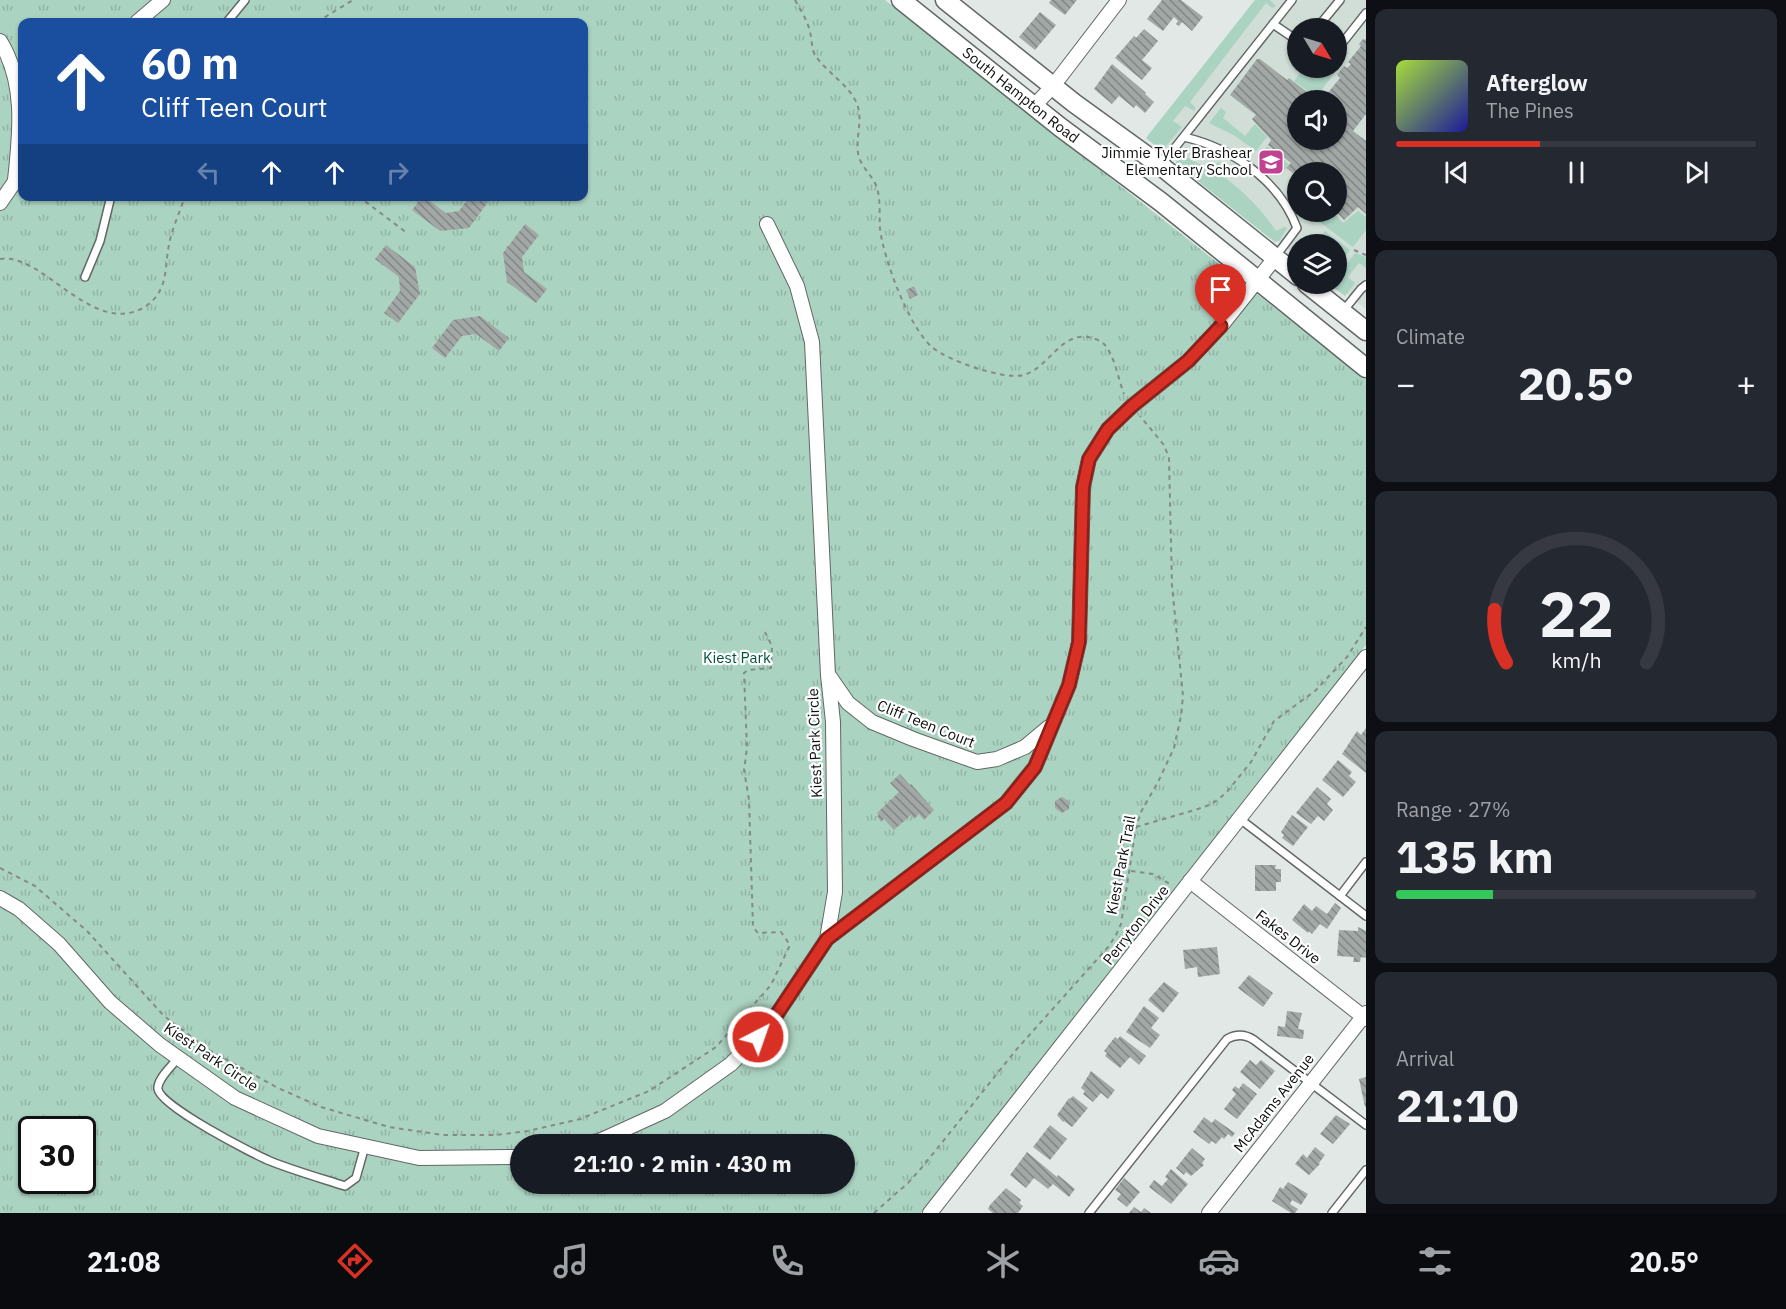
<!DOCTYPE html>
<html lang="en">
<head>
<meta charset="utf-8">
<style>
  :root { --surface:#171b24; --page:#242831; --text:#f1f3f6; --muted:#9ea1a6; --line:#363941; --accent:#d93025 }
  body { margin:0; font-family:"IBM Plex Sans",sans-serif; background:var(--page); color:var(--text); height:100vh; display:flex; flex-direction:column; font-size:22px; white-space:nowrap }
  * { box-sizing:border-box; margin:0 }
  p { font-size:20px; color:var(--muted) }
  .icon { flex:none; width:33px; height:33px; fill:none; stroke:currentColor; stroke-width:2; stroke-linecap:round; stroke-linejoin:round }
  .map { position:relative; flex:1; overflow:hidden }
  .details { display:flex; flex-direction:column; gap:9px; padding:9px; background:#0d0f14; width:420px }
  .details>* { flex:none }
  .banner { position:absolute; left:18px; top:18px; width:570px; height:183px; border-radius:12px; box-shadow:0 2px 4px #0004; background:#1a4fa0; color:#fff; overflow:hidden }
  .needle { width:39px; rotate:128deg }
  .controls { position:absolute; left:1287px; top:18px; display:grid; gap:12px }
  .controls a { display:grid; place-items:center; width:60px; height:60px; border-radius:50%; background:var(--surface); box-shadow:0 2px 4px #0004; font-size:30px }
  .speed { position:absolute; left:18px; top:1116px; display:flex; gap:12px; font-size:30px; font-weight:700; text-align:center }
  .speed>* { display:grid; place-content:center; width:78px; height:78px; border-radius:50%; background:var(--surface); box-shadow:0 2px 4px #0004; line-height:1 }
  .speed .limit { border:3px solid #111; border-radius:9px; background:#fff; color:#111 }
  .pin { position:absolute; display:grid; place-items:center; width:51px; height:51px; color:#fff; margin:-62px -26px; border-radius:50% 50% 50% 0; rotate:-45deg; box-shadow:0 0 6px #0007 }
  .pin .icon { rotate:45deg }
  .me { position:absolute; width:66px; margin:-33px; rotate:41deg; stroke-linejoin:round; filter:drop-shadow(0 0 4px #0008) }
  .turn { display:flex; align-items:center; gap:21px; height:126px; padding:0 24px; font-size:27px }
  .turn .icon { width:78px; height:78px; stroke-width:2.5 }
  .turn b { display:block; font-size:42px; line-height:51px }
  .lanes { display:flex; align-items:center; height:57px; padding:0 24px; background:#0003; justify-content:center; gap:30px; direction:ltr }
  .lanes .off { opacity:.35 }
  .big { font-size:45px; font-weight:800; line-height:1.1 }
  .details .tile { flex:1; display:flex; flex-direction:column; justify-content:center; gap:9px; min-width:0; padding:0 21px; border-radius:12px; background:var(--page) }
  .details .dial { align-items:center; gap:0 }
  .dial svg { height:156px; overflow:visible; fill:none; stroke:var(--line); stroke-width:7; stroke-linecap:round; text-anchor:middle }
  .dial text { fill:var(--text); stroke:none }
  .song { display:flex; align-items:center; gap:18px }
  .cover { width:72px; height:72px; border-radius:9px; background:linear-gradient(135deg,hsl(80 70% 55%),hsl(240 70% 35%)) }
  .played { height:6px; border-radius:3px; background:linear-gradient(90deg,var(--accent) 40%,var(--line) 40%) }
  .keys { display:flex; justify-content:space-around; direction:ltr }
  .heat { display:flex; justify-content:space-between; align-items:center; font-size:33px; direction:ltr }
  .charge { height:9px; border-radius:4px; background:linear-gradient(90deg,#34c759 27%,var(--line) 0) }
  .trip { position:absolute; left:510px; top:1134px; width:345px; height:60px; border-radius:30px; background:var(--surface); box-shadow:0 2px 4px #0004; font-weight:800; line-height:60px; text-align:center }
  .menu { display:flex; height:96px; justify-content:space-around; align-items:center; background:#090b0e; color:var(--muted) }
  .menu .icon { width:42px; height:42px }
  .menu .current { color:var(--accent) }
  .menu b { font-size:27px; color:var(--text) }
  main { display:flex; flex:1; min-height:0 }
  .map>svg:first-child { display:block }
  .built { fill:#d0ded7; fill-rule:evenodd }
  .grass { fill:#abd3c1 }
  .park { fill:url(#park-tufts); fill-rule:evenodd }
  .building { fill:url(#building-back-hatch) }
  .lines { fill:none; stroke-linecap:round; stroke-linejoin:round }
  .lane-casing { stroke:#626865; stroke-width:10 }
  .street-casing { stroke:#626865; stroke-width:16 }
  .secondary-casing { stroke:#626865; stroke-width:21 }
  .path { stroke:#868b89; stroke-width:2; stroke-dasharray:4.5 4.5; stroke-linecap:butt }
  .lane { stroke:#fff; stroke-width:7 }
  .street { stroke:#fff; stroke-width:14 }
  .secondary { stroke:#fff; stroke-width:18 }
  .route-casing { stroke:#8d1f18; stroke-width:15 }
  .route { stroke:#d93025; stroke-width:10 }
  .labels { text-anchor:middle; stroke-width:4.5; stroke-linejoin:round; paint-order:stroke }
  .street-label { font-size:15px; fill:#0e100f; stroke:#fff }
  .poi-label { font-size:15px; fill:#0e100f; stroke:#fff; text-anchor:end }
  .park-label { font-size:15px; fill:#00523b; stroke:#fff }
</style>
</head>
<body>
<main>
<div class="map">
<svg width="1366" height="1213" viewBox="0 0 1366 1213">
  <defs>
    <pattern id="park-tufts" width="24" height="20" patternUnits="userSpaceOnUse" patternTransform="scale(1.5)"><rect width="24" height="20" fill="#abd3c1"/><path d="M3 7l-1-3M5 7V3M7 7l1-3M15 17l-1-3M17 17v-4M19 17l1-3" fill="none" stroke="#92b4a5"/></pattern>
    <pattern id="building-back-hatch" width="6" height="6" patternUnits="userSpaceOnUse" patternTransform="scale(1.5)"><rect width="6" height="6" fill="#a2a8a5"/><path d="M-1 5l2 2M0 0l6 6M5-1l2 2" fill="none" stroke="#828785"/></pattern>
  </defs>
  <rect width="100%" height="100%" fill="#e1e8e5"/>
  <!-- built -->
  <path class="built" d="M1255 0H1366V309L1334 284H1336V244H1298L1297 256 1146 138ZM1298 28H1336V68H1298ZM1298 100H1336V140H1298ZM1298 172H1336V212H1298Z"/>
  <!-- grass -->
  <g class="grass">
    <path d="M1255 0H1270L1276 6 1272 8 1266 3 1190 102 1195 107V111L1185 106 1173 121 1182 127 1162 151 1146 138Z"/>
    <path d="M1304 68 1321 71 1332 69 1334 74 1316 97 1294 81Z"/>
    <path d="M1221 108 1226 112 1223 118 1245 136 1255 124 1267 137 1256 151 1235 136 1209 123Z"/>
    <path d="M1267 146 1289 164 1282 174 1261 155Z"/>
    <path d="M1185 147H1188L1186 157 1211 170 1218 162 1220 163 1221 166 1217 172C1240 188 1261 208 1276 231L1284 227 1287 228 1279 241 1275 242 1176 164 1177 158Z"/>
    <path d="M1358 211 1366 217V230L1353 247 1317 220 1312 212H1333L1343 223Z"/>
    <path d="M1325 231 1350 250 1337 268 1336 244H1314Z"/>
    <path d="M1355 253 1366 257V268L1359 263 1348 277 1355 283 1345 296 1330 285 1336 284 1337 277Z"/>
  </g>
  <!-- park -->
  <path class="park" d="M0 0H885L1366 380V645L921 1213H0ZM22 22H584V196H22ZM32 1130H82V1180H32ZM520 1144H844V1184H520Z"/>
  <!-- building -->
  <g class="building">
    <path d="M1051 0H1077L1065 15 1049 3Z"/>
    <path d="M1162 0H1181L1203 17 1192 31 1182 22 1179 26 1176 24 1178 21 1174 17 1163 31 1147 19Z"/>
    <path d="M1040 12 1056 25 1035 50 1019 37Z"/>
    <path d="M1144 29 1158 41 1142 60 1152 68 1142 80 1115 58 1134 36 1136 38Z"/>
    <path d="M1363 39 1365 40 1366 39V114L1353 131 1366 141V214L1358 207 1344 220 1336 211V172H1298V177L1286 168 1291 163 1268 145 1271 140 1252 119 1256 115 1230 95 1257 59H1260L1287 80 1289 78 1317 100H1298V140H1336V100H1322L1340 78 1337 75 1344 66 1347 68 1351 64 1348 62 1361 46 1359 44Z"/>
    <path d="M1112 64 1137 85 1146 93 1145 94 1154 102 1145 113 1136 105 1134 108 1119 96 1112 104 1094 89Z"/>
    <path d="M423 196 446 213 459 211 470 196H489L491 198 469 228 440 231 412 210Z"/>
    <path d="M525 224 539 235 522 257 524 272 547 289 536 303 507 282 503 253Z"/>
    <path d="M386 245 415 267 420 294 398 323 384 313 400 291 399 277 375 259Z"/>
    <path d="M914 286 918 295 910 299 906 290Z"/>
    <path d="M480 316 509 338 499 351 476 334 462 336 445 358 432 348 453 320Z"/>
    <path d="M1366 728V773L1342 754 1357 731 1361 735Z"/>
    <path d="M1338 760 1352 772 1349 776 1356 782 1343 797 1322 780Z"/>
    <path d="M900 774 910 785 911 784 934 810 924 820 919 814 914 819 911 815 894 830 884 819 881 822 877 816 879 815 877 813 899 792 890 783Z"/>
    <path d="M1317 787 1331 799 1327 804 1333 810 1324 821 1318 816 1311 824 1296 813Z"/>
    <path d="M1062 797 1069 801V809L1062 813 1055 808V801Z"/>
    <path d="M1292 815 1308 827 1293 846 1282 838 1284 835 1281 832Z"/>
    <path d="M1255 865H1276L1275 869H1281V882H1276V891H1255Z"/>
    <path d="M1335 903 1341 908 1327 929 1320 924 1312 934 1309 931 1308 933 1292 920 1304 904 1312 911 1316 906 1327 914Z"/>
    <path d="M1358 927 1366 931V958L1361 957 1360 962H1353L1354 957 1337 956 1339 930 1358 931Z"/>
    <path d="M1217 947 1220 974 1198 977 1197 967 1185 969 1183 950Z"/>
    <path d="M1249 975 1273 993 1263 1007 1238 988Z"/>
    <path d="M1164 982 1179 993 1163 1013 1148 1000Z"/>
    <path d="M1144 1006 1159 1018 1151 1028 1160 1035 1150 1048 1126 1032Z"/>
    <path d="M1287 1011 1302 1013 1298 1029 1304 1030 1303 1039 1277 1036 1278 1026 1285 1027Z"/>
    <path d="M1120 1036 1146 1056 1139 1065 1130 1057 1120 1068 1105 1056 1107 1053 1104 1051 1115 1037 1118 1039Z"/>
    <path d="M1250 1060 1256 1065 1261 1060 1275 1071 1260 1089 1240 1072Z"/>
    <path d="M1091 1071 1115 1090 1108 1099 1101 1093 1093 1102 1083 1094 1085 1091 1081 1088Z"/>
    <path d="M1366 1077V1107H1365L1359 1079Z"/>
    <path d="M1243 1083 1257 1094 1237 1119 1224 1109 1236 1094 1232 1090 1235 1086 1239 1089Z"/>
    <path d="M1073 1096 1088 1108 1072 1127 1064 1121 1063 1122 1057 1115 1069 1098 1070 1099Z"/>
    <path d="M1336 1115 1350 1124 1333 1144 1320 1134Z"/>
    <path d="M1204 1117 1212 1123 1215 1119 1235 1133 1232 1137 1228 1134 1224 1139 1222 1137 1216 1144 1212 1141 1209 1144 1193 1132Z"/>
    <path d="M1050 1125 1067 1139 1050 1160 1033 1147Z"/>
    <path d="M1315 1147 1325 1155 1319 1163 1320 1164 1309 1175 1295 1164 1303 1154 1307 1158Z"/>
    <path d="M1192 1148 1205 1159 1202 1163 1204 1165 1191 1176 1186 1172 1184 1175 1176 1168Z"/>
    <path d="M1027 1152 1057 1177 1058 1175 1075 1189 1069 1197 1053 1184 1048 1189 1034 1178 1026 1188 1010 1175Z"/>
    <path d="M1171 1169 1188 1184 1171 1204 1149 1187 1154 1180 1162 1186 1168 1179 1165 1177Z"/>
    <path d="M1124 1178 1140 1192 1127 1207 1117 1199 1121 1194 1115 1190Z"/>
    <path d="M1288 1182 1308 1194 1301 1205 1292 1200 1290 1204 1298 1209 1295 1213H1291L1272 1201 1280 1187 1283 1189Z"/>
    <path d="M1006 1188 1021 1200 1019 1203 1023 1206 1018 1213H993L988 1209 990 1205Z"/>
    <path d="M1134 1207 1141 1212 1144 1208 1151 1213H1129Z"/>
  </g>
  <g class="lines">
    <defs>
      <g id="lane">
        <path d="M227 22 245 0"/>
        <path d="M1273 24 1298 41"/>
        <path d="M1317 28 1340 0"/>
        <path d="M1336 51 1366 13"/>
        <path d="M1184 137C1232 148 1280 181 1297 228L1276 256"/>
        <path d="M1162 164 1292 0"/>
        <path d="M85 277 100 241 111 196"/>
        <path d="M1344 310 1361 289 1366 285"/>
        <path d="M1240 819 1366 916"/>
        <path d="M1340 896 1366 862"/>
        <path d="M178 1058C172 1066 157 1079 158 1089 160 1106 253 1154 270 1161 295 1171 320 1178 345 1186L356 1178 365 1146"/>
        <path d="M1089 1213 1227 1039C1236 1034 1245 1034 1254 1040L1366 1125"/>
        <path d="M1332 1213 1366 1170"/>
      </g>
      <g id="street">
        <path d="M137 22 163 0"/>
        <path d="M0 41C26 83 20 133 15 180"/>
        <path d="M1034 106 1053 86 1119 0"/>
        <path d="M0 203 20 174"/>
        <path d="M830 677 848 703 872 722 913 739 977 762 997 759 1025 747 1049 727"/>
        <path d="M1190 881 1366 1019"/>
        <path d="M0 898 19 909 59 944 110 1002 160 1045 235 1098 318 1136 419 1158 520 1157"/>
        <path d="M827 939 1006 803 1035 767 1069 685 1079 642 1083 487 1089 459 1108 429 1132 406 1188 361 1221 326 1275 258"/>
        <path d="M581 1144 599 1141 665 1111 731 1064 771 1023 827 939 835 892 833 722 828 675 812 342 797 286 767 224"/>
        <path d="M930 1213 1366 657"/>
        <path d="M1209 1213 1366 1013"/>
      </g>
      <g id="secondary">
        <path id="s1" d="M901 0 1060 127 1161 202 1366 368"/>
        <path d="M945 0 1074 103 1161 166 1298 276"/>
        <path d="M1307 284 1366 331"/>
      </g>
    </defs>
    <!-- lane casing -->
    <use href="#lane" class="lane-casing"/>
    <!-- street casing -->
    <use href="#street" class="street-casing"/>
    <!-- secondary casing -->
    <use href="#secondary" class="secondary-casing"/>
    <!-- path -->
    <g class="path">
      <path d="M795 0C800 9 806 18 809 28 812 37 811 47 815 55 827 74 856 88 859 112 861 125 856 139 858 153 860 167 873 175 877 188 881 201 879 216 880 229 884 260 909 328 933 348 949 361 1004 380 1023 375 1049 369 1061 329 1092 338 1096 339 1101 341 1104 344 1115 356 1118 379 1124 394"/>
      <path d="M317 22 353 0"/>
      <path d="M358 196 407 233"/>
      <path d="M1354 250 1366 255"/>
      <path d="M0 259C42 252 90 334 141 309 151 304 158 296 162 286 167 273 166 258 169 245 172 228 180 212 185 196"/>
      <path d="M1136 827 1195 810 1212 804 1226 793 1251 762 1274 721 1315 691 1347 657 1366 627"/>
      <path d="M0 868 35 886 87 931 164 1016 209 1050 278 1088 321 1107 389 1127 443 1135H496L528 1131 580 1119 649 1091 716 1047 771 985 790 945 781 932 758 933 753 927 749 800 744 770 747 748 744 673 748 670 771 668 772 646 765 632"/>
      <path d="M1131 871 1153 874 1170 884"/>
      <path d="M874 1213 909 1182 924 1165 1016 1050 1109 946 1116 935 1121 924 1136 827 1141 812 1158 782 1174 748 1181 716 1183 696 1172 586 1169 458 1164 445 1140 416"/>
    </g>
    <!-- lane -->
    <use href="#lane" class="lane"/>
    <!-- street -->
    <use href="#street" class="street"/>
    <!-- secondary -->
    <use href="#secondary" class="secondary"/>
  </g>
  <g class="lines">
    <defs>
      <path id="route" d="M758 1037 771 1023 827 939 1006 803 1035 767 1069 685 1079 642 1083 487 1089 459 1108 429 1132 406 1188 361 1221 326"/>
    </defs>
    <!-- route casing -->
    <use href="#route" class="route-casing"/>
    <!-- route -->
    <use href="#route" class="route"/>
  </g>
  <!-- icons -->
  <defs>
    <symbol id="school-square" viewBox="-11 -11 22 22"><rect x="-9" y="-9" width="18" height="18" rx="4" fill="#c04391" stroke="#fff"/><path d="M0-5L7-2L0 1L-7-2ZM-4 1L0 2.5L4 1V4Q0 6-4 4Z" fill="#fff"/></symbol>
  </defs>
  <g fill-rule="evenodd">
    <use href="#school-square" x="1256" y="147" width="30" height="30"/>
  </g>
  <g class="labels">
    <!-- street labels -->
    <g class="street-label">
      <text dy="5" stroke="none"><textPath href="#s1" startOffset="153">South Hampton Road</textPath></text>
      <text transform="translate(926 724) rotate(22)" y="5">Cliff Teen Court</text>
      <text transform="translate(815 743) rotate(-92)" y="5">Kiest Park Circle</text>
      <text transform="translate(1121 865) rotate(-79)" y="5">Kiest Park Trail</text>
      <text transform="translate(1136 925) rotate(-52)" y="5">Perryton Drive</text>
      <text transform="translate(1288 937) rotate(38)" y="5">Fakes Drive</text>
      <text transform="translate(211 1057) rotate(34)" y="5">Kiest Park Circle</text>
      <text transform="translate(1274 1103) rotate(-52)" y="5">McAdams Avenue</text>
    </g>
    <!-- poi labels -->
    <g class="poi-label">
      <text x="1252" y="158">Jimmie Tyler Brashear<tspan x="1252" dy="17">Elementary School</tspan></text>
    </g>
    <!-- park labels -->
    <g class="park-label">
      <text x="737" y="663">Kiest Park</text>
    </g>
  </g>
</svg>
<div class="controls">
<a><svg class="needle" viewBox="-14 -14 28 28"><path d="M0-13l5 13h-10z" fill="#e53935"/><path d="M0 13l5-13h-10z" fill="#9ea1a6"/></svg></a>
<a><svg class="icon" aria-label="sound" viewBox="0 0 24 24"><path d="M4 9h4l5-4v14l-5-4H4zM17 9q2 3 0 6"/></svg></a>
<a><svg class="icon" aria-label="search" viewBox="0 0 24 24"><circle cx="10" cy="10" r="6"/><path d="M15 15l6 6"/></svg></a>
<a><svg class="icon" aria-label="layers" viewBox="0 0 24 24"><path d="M12 4l9 5-9 5-9-5zM3 14l9 5 9-5"/></svg></a>
</div>
<div class="speed"><div class="limit">30</div></div>
<div class="pin" style="left:1221px;top:326px;background:#d93025"><svg class="icon" aria-label="arrive" viewBox="0 0 24 24"><path d="M6 21V4h12l-3 4 3 4H6"/></svg></div>
<svg class="me" style="left:758px;top:1037px" viewBox="-20 -20 40 40"><circle r="17" fill="#d93025" stroke="#fff" stroke-width="3"/><path d="M0-11L8 9 0 5-8 9z" fill="#fff"/></svg>
<div class="trip">21:10 · 2 min · 430 m</div>
<div class="banner">
<div class="turn"><svg class="icon" aria-label="ahead" viewBox="0 0 24 24"><path d="M12 20V5M6 11l6-6 6 6"/></svg><div><b>60 m</b>Cliff Teen Court</div></div>
<div class="lanes"><svg class="icon off" aria-label="left" viewBox="0 0 24 24"><path d="M17 20v-9H6M10 6l-5 5 5 5"/></svg><svg class="icon" aria-label="ahead" viewBox="0 0 24 24"><path d="M12 20V5M6 11l6-6 6 6"/></svg><svg class="icon" aria-label="ahead" viewBox="0 0 24 24"><path d="M12 20V5M6 11l6-6 6 6"/></svg><svg class="icon off" aria-label="right" viewBox="0 0 24 24"><path d="M7 20v-9h11M14 6l5 5-5 5"/></svg></div>
</div>
</div>
<section class="details">
<div class="tile">
<div class="song"><i class="cover"></i><div><b>Afterglow</b><p>The Pines</p></div></div>
<div class="played"></div>
<div class="keys"><svg class="icon" aria-label="previous" viewBox="0 0 24 24"><path d="M18 5L8 12l10 7zM5 5v14"/></svg><svg class="icon" aria-label="pause" viewBox="0 0 24 24"><path d="M8 5v14M16 5v14"/></svg><svg class="icon" aria-label="next" viewBox="0 0 24 24"><path d="M6 5l10 7-10 7zM19 5v14"/></svg></div>
</div>
<div class="tile"><p>Climate</p>
<div class="heat"><a>−</a><b class="big">20.5°</b><a>+</a></div>
</div>
<div class="tile dial"><svg viewBox="0 0 100 80">
<path d="M14 69A42 42 0 1 1 86 69"/>
<path d="M14 69A42 42 0 0 1 8 42" stroke="#d93025"/>
<text x="50" y="56" font-size="32" font-weight="700">22</text>
<text x="50" y="72" font-size="11">km/h</text>
</svg></div>
<div class="tile"><p>Range · 27%</p><b class="big">135 km</b><div class="charge"></div></div>
<div class="tile"><p>Arrival</p><b class="big">21:10</b></div>
</section>
</main>
<nav class="menu">
<b>21:08</b>
<svg class="icon current" aria-label="directions" viewBox="0 0 24 24"><path d="M12 3l9 9-9 9-9-9zM9 14v-3h6M13 9l2 2-2 2"/></svg>
<svg class="icon" aria-label="music" viewBox="0 0 24 24"><path d="M9 18V5l10-2v13"/><circle cx="6" cy="18" r="3"/><circle cx="16" cy="16" r="3"/></svg>
<svg class="icon" aria-label="phone" viewBox="0 0 24 24"><path d="M5 4h4l2 5-3 2q2 4 5 5l2-3 5 2v4C11 20 4 13 5 4z"/></svg>
<svg class="icon" aria-label="climate" viewBox="0 0 24 24"><path d="M12 3v18M4 7l16 10M4 17L20 7"/></svg>
<svg class="icon" aria-label="car" viewBox="0 0 24 24"><path d="M5 17H2v-5l4-1 3-4h7l3 4 3 1v5h-3M9 17h6M6 11h13"/><circle cx="7" cy="17" r="2"/><circle cx="17" cy="17" r="2"/></svg>
<svg class="icon" aria-label="filters" viewBox="0 0 24 24"><path d="M4 7h16M4 17h16"/><circle cx="9" cy="7" r="2"/><circle cx="15" cy="17" r="2"/></svg>
<b>20.5°</b>
</nav>
</body>
</html>
